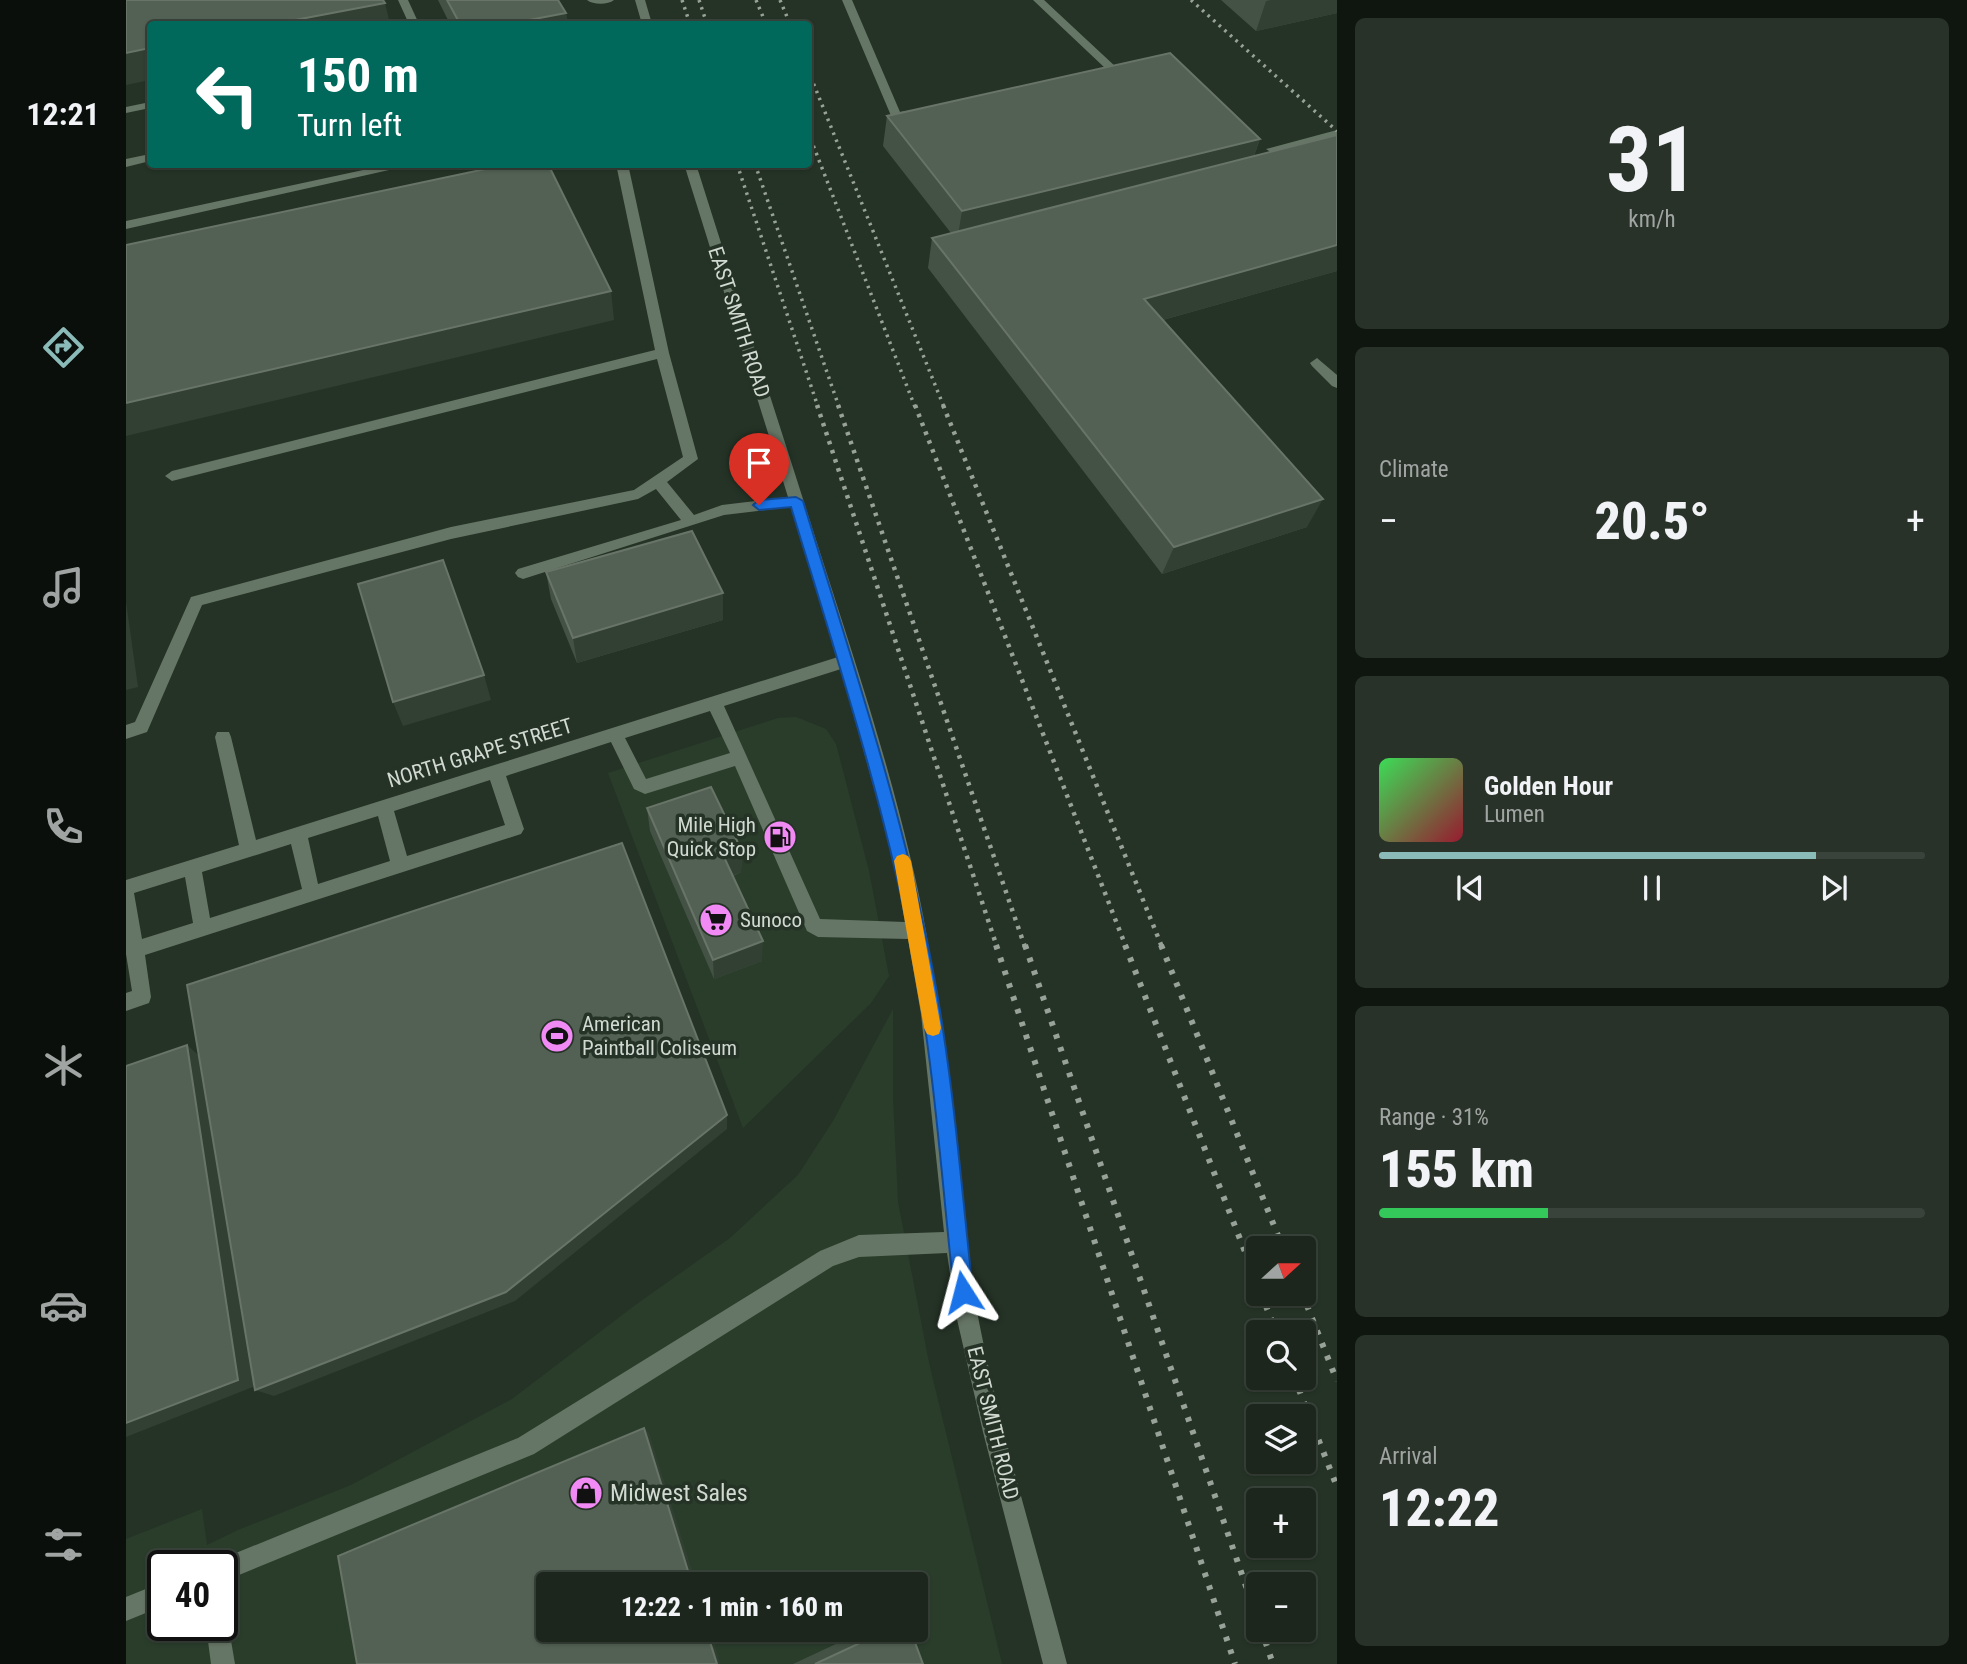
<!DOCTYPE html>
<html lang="en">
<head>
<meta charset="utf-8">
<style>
  :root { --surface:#1c261c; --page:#293229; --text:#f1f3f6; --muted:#a0a5a3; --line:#3a433b; --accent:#8bbbb9 }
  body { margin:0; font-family:"Roboto Condensed",sans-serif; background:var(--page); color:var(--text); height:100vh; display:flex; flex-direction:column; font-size:26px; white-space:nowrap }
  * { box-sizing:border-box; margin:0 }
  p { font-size:23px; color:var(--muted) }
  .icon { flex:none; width:38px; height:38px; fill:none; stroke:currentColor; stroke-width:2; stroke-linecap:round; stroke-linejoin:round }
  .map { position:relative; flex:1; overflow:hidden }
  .side { display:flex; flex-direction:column; gap:18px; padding:18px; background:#0f150f; width:630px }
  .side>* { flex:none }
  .banner { position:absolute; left:21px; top:21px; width:665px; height:147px; border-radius:7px; box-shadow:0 2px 5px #0004,0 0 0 2px var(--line); background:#00695c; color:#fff; overflow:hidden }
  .needle { width:46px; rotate:69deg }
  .buttons { position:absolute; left:1120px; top:1236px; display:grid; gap:14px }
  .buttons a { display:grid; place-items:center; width:70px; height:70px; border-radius:7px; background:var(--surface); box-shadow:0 2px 5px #0004,0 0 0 2px var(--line); font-size:35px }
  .speed { position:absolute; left:21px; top:1550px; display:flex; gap:14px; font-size:35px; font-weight:700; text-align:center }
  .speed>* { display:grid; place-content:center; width:91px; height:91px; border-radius:50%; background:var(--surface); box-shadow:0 2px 5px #0004,0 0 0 2px var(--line); line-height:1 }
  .speed .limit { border:4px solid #111; border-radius:10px; background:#fff; color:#111 }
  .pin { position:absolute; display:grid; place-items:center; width:60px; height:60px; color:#fff; margin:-72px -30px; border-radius:50% 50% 50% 0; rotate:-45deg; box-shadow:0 0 7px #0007 }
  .pin .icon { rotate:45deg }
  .me { position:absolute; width:77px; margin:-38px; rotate:351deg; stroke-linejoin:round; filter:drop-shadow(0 0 5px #0008) }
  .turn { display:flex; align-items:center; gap:24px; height:147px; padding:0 35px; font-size:32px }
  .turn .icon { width:91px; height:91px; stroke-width:2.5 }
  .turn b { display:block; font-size:49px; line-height:60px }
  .big { font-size:52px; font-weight:800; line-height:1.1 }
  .side .card { flex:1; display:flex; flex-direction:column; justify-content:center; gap:10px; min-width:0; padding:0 24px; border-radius:10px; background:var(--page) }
  .side .dial { align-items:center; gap:0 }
  .dial b { font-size:91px; line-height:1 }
  .song { display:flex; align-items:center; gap:21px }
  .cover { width:84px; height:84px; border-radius:10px; background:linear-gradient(135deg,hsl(130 70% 55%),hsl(350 70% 35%)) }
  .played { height:7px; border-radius:4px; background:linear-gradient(90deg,var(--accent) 80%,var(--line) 80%) }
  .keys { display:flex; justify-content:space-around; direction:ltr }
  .heat { display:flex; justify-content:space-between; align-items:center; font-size:38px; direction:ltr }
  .charge { height:10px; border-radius:5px; background:linear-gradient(90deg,#34c759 31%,var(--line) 0) }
  .trip { position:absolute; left:410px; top:1572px; width:392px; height:70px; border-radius:7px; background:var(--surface); box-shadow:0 2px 5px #0004,0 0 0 2px var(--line); font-weight:800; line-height:70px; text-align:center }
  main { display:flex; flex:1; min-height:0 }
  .menu { display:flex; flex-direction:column; width:126px; justify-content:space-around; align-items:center; background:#0b0f0b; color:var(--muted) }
  .menu .icon { width:49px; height:49px }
  .menu .active { color:var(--accent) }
  .menu b { font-size:32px; color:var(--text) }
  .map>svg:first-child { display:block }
  .built { fill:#2a3d2b; fill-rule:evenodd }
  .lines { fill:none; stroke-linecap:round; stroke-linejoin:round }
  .minor { fill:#667666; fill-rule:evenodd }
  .rail-far2 { stroke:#98a298; stroke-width:3.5; stroke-dasharray:2.5 5; stroke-linecap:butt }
  .rail-far1 { stroke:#98a298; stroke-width:4.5; stroke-dasharray:3.5 6; stroke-linecap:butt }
  .rail { stroke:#98a298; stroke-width:6; stroke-dasharray:4.5 9; stroke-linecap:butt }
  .wall { fill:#445245 }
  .shaded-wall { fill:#314032 }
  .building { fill:#536154; stroke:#677467; stroke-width:2 }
  .route { fill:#1a73e8; stroke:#114b97; stroke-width:2 }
  .slow { fill:#f59e0b }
  .labels { text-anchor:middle; stroke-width:7; stroke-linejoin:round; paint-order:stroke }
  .street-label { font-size:21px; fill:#d1d9d1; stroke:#253326 }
  .poi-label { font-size:21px; fill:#d1d9d1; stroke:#253326; text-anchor:start }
  .near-poi-label { font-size:24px; fill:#d1d9d1; stroke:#253326; text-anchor:start }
</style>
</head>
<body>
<main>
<nav class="menu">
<b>12:21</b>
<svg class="icon active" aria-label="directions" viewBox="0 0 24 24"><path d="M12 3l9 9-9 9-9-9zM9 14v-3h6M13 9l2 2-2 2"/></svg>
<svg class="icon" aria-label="music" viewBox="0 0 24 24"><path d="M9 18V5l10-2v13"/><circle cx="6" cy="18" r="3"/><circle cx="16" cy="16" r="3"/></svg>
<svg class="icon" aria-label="phone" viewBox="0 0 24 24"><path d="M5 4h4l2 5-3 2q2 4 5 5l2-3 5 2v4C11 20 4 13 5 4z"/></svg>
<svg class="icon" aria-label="climate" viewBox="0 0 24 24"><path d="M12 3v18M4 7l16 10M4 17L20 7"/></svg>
<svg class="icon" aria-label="car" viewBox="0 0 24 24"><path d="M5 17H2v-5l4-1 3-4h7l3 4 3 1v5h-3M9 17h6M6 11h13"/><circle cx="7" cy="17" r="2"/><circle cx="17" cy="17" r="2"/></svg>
<svg class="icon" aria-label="filters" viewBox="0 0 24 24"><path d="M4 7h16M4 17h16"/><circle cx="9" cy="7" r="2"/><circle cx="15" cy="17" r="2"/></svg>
</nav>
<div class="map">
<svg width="1211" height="1664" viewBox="0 0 1211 1664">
  <rect width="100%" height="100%" fill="#253326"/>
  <!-- built -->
  <g class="built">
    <path d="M670 717 700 729 710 744 743 871 763 976 745 1003 617 1128 482 773 652 718Z"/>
    <path d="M767 1009V1099L772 1202 803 1363 876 1664H0V1539L76 1509 81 1545 112 1530 225 1485 386 1399 508 1306 604 1238 672 1175 707 1121ZM37 1566H96V1626H37ZM422 1584H789V1629H422Z"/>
  </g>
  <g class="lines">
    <!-- minor -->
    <g class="minor">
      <path d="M272 0H282L293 24H283Z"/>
      <path d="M461 0H488C482 5 467 5 461 0Z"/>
      <path d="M509 0H519L526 24H516Z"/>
      <path d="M716 0H726L774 112 795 109V113L766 118Z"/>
      <path d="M907 0H918L991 68V72L965 76V72L979 68Z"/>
      <path d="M24 102V108L0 113V107Z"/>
      <path d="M1211 130V136L1146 153 1140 149Z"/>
      <path d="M24 154V161L0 167V159Z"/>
      <path d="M265 164H290L0 229V221Z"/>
      <path d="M490 164H502L543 353 572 459 541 482 568 515 596 505 662 497 558 164H570C610 291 651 417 691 543 724 646 759 750 784 856 818 992 822 1133 844 1271 865 1404 907 1534 941 1664H917L857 1432 830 1315 821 1253 733 1257 707 1266 408 1454 96 1582V1566H86L88 1562 392 1438 694 1251 733 1235 818 1232 795 1014 782 939 692 937 681 931 609 766 519 794 508 789 485 742 380 776 398 829 395 834 19 955 25 997 23 1003 0 1011V993L6 991 0 954V880L113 845 89 737 91 732H103L105 737 130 840 712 657 665 507 598 515 397 579 392 577 389 573 392 569 555 520 530 489 512 499 325 539 76 605 21 732 0 739V725L9 722 65 597 325 527 508 490 557 457 531 359 46 481 39 476 46 471 529 350ZM715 669 767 857 779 922 694 919 598 706ZM584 711 604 753 520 779 499 738ZM364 780 379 825 281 856 268 811ZM252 816 264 861 192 884 182 838ZM165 844 176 889 84 918 76 872ZM59 877 67 923 16 939 8 893Z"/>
      <path d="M1191 358 1211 375V388L1206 386 1186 366 1184 363Z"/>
      <path d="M37 1582V1606L0 1621V1597Z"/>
      <path d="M96 1616 101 1617 109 1664H85L80 1626H96Z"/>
    </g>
    <!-- rail-far2 -->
    <g class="rail-far2">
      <path d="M556 0 564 24"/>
      <path d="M573 0 581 24"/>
      <path d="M630 0 640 24"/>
      <path d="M654 0 664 24"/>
      <path d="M1065 0 1211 131"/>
      <path d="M682 70 818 407"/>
      <path d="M682 132 789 407"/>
      <path d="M611 164 692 407"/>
      <path d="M629 164 713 407"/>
    </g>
    <!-- rail-far1 -->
    <g class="rail-far1">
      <path d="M691 405 871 947"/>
      <path d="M712 405 899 947"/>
      <path d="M789 405 1000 947"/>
      <path d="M817 405 1036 947"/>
    </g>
    <!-- rail -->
    <g class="rail">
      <path d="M870 945 1109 1664"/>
      <path d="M899 945 1132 1621"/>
      <path d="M999 945 1132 1285"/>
      <path d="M1035 945 1157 1248"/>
      <path d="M1135 1293 1150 1332"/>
      <path d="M1176 1293 1211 1381"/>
      <path d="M1168 1377 1211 1487"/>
      <path d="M1135 1629 1147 1664"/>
    </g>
  </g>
  <!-- wall -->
  <g class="wall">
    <path d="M312 0H432L440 13 441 24H324Z"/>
    <path d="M1095 0H1211V13L1130 31Z"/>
    <path d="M761 116 1134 139 1128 156 1211 135V271L1037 320 1181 527 1036 574 802 268 806 238 825 233 757 146Z"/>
    <path d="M420 572 597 620 451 663 425 599Z"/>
    <path d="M521 808 616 851 615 872 607 876 636 961 588 979 524 831Z"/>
    <path d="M742 1629H784L797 1664H667Z"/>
  </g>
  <!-- shaded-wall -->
  <g class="shaded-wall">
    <path d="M1145 0H1211V13L1130 31 1140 1Z"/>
    <path d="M259 3 264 24H148Z"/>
    <path d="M440 13 441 24H382Z"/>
    <path d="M24 48V80L0 85V53Z"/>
    <path d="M1134 139 1123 169 831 241 836 211Z"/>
    <path d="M1211 245V271L1008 328 1018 299Z"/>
    <path d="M485 291 488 320 0 436V403Z"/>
    <path d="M1197 499 1181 527 1036 574 1048 547Z"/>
    <path d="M597 593V620L451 663 447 638Z"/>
    <path d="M0 602 12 687 0 690Z"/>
    <path d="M358 675 365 700 277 726 267 702Z"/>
    <path d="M616 851 615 872 598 879V857Z"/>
    <path d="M637 941 636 961 588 979 587 960Z"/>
    <path d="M61 1045 80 1062 132 1385 0 1437V1423Z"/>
    <path d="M601 1115V1129L389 1301 148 1396 129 1390Z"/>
    <path d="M518 1428 523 1433 570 1584H566Z"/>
    <path d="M580 1629H584L594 1664H591Z"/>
  </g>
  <!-- building -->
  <g class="building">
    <path d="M0 0H257L259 3 148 24H24V48L0 53Z"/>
    <path d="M321 0H432L440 13 382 24H334Z"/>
    <path d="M1044 53 1134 139 836 211 761 116Z"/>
    <path d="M1211 135V245L1018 299 1197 499 1048 547 806 238Z"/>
    <path d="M383 164H422L485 291 0 403V245Z"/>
    <path d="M566 531 597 593 447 638 420 572Z"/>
    <path d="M317 560 358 675 267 702 232 584Z"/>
    <path d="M585 787 616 851 598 857 637 941 587 960 521 808Z"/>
    <path d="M496 843 601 1115 380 1292 129 1390 61 985Z"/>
    <path d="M61 1045 112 1380 0 1423V1066Z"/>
    <path d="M518 1428 566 1584H422V1629H580L591 1664H231L212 1556Z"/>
    <path d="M764 1629H784L797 1664H689Z"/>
  </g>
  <!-- route -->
  <path class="route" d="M670 497 677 501C724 655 776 808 806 966 827 1073 835 1184 847 1292L844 1299 837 1302 830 1299 828 1292C816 1184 809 1074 789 966 761 810 711 659 665 507L633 510 627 505 633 500Z"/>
  <!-- slow -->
  <path class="slow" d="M777 854 782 856 785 861 815 1028 813 1034 807 1036 801 1034 798 1028 768 861 771 856Z"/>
  <!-- icons -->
  <defs>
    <symbol id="fuel-disc" viewBox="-11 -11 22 22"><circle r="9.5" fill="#f18af4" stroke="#253326"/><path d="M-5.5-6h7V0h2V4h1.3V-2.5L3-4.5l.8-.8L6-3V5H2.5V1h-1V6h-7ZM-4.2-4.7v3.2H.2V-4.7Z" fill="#111"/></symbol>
    <symbol id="supermarket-disc" viewBox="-11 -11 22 22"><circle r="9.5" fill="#f18af4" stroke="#253326"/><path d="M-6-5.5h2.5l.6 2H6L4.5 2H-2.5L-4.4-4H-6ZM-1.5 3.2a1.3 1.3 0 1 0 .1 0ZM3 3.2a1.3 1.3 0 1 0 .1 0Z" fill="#111"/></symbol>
    <symbol id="stadium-disc" viewBox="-11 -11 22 22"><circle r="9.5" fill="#f18af4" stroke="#253326"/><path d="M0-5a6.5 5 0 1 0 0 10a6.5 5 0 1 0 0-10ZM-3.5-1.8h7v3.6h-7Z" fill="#111"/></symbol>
    <symbol id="shop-disc" viewBox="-11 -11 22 22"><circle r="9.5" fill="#f18af4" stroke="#253326"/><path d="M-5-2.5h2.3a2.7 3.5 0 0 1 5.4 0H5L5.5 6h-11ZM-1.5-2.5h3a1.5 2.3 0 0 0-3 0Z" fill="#111"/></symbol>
  </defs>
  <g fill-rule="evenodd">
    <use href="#fuel-disc" x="635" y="818" width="38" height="38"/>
    <use href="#supermarket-disc" x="571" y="901" width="38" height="38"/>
    <use href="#stadium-disc" x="412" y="1017" width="38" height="38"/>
    <use href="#shop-disc" x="441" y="1474" width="38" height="38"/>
  </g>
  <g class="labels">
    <!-- street labels -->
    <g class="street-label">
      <text transform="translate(613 322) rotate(72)" y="7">EAST SMITH ROAD</text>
      <text transform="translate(354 753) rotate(-17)" y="7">NORTH GRAPE STREET</text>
      <text transform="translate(867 1423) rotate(76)" y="7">EAST SMITH ROAD</text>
    </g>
    <!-- poi labels -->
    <g class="poi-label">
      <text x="630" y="832" text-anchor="end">Mile High<tspan x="630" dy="24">Quick Stop</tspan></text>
      <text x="614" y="927">Sunoco</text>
      <text x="456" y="1031">American<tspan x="456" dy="24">Paintball Coliseum</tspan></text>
    </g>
    <!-- near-poi labels -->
    <g class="near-poi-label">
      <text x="484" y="1501">Midwest Sales</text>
    </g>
  </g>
</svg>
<div class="buttons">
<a><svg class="needle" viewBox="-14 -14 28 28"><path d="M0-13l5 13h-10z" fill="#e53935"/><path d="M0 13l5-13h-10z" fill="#a0a5a3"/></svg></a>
<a><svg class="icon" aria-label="search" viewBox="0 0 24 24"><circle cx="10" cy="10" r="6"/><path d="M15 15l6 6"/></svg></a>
<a><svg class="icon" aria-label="layers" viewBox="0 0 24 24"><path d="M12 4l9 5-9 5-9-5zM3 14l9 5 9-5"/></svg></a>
<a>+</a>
<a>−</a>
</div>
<div class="speed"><div class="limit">40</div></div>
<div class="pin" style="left:633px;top:505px;background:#d93025"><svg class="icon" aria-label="arrive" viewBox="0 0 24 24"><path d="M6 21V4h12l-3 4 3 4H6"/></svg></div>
<svg class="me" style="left:837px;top:1292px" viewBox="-20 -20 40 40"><path d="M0-17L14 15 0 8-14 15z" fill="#1a73e8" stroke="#fff" stroke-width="4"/></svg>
<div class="trip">12:22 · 1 min · 160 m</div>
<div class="banner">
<div class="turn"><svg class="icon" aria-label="left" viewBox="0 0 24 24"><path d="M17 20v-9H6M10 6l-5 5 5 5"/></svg><div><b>150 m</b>Turn left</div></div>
</div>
</div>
<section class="side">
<div class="card dial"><b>31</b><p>km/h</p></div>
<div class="card"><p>Climate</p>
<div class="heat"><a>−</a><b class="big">20.5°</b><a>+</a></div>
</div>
<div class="card">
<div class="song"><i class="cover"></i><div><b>Golden Hour</b><p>Lumen</p></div></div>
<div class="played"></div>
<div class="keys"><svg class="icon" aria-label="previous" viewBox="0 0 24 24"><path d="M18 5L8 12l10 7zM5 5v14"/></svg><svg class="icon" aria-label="pause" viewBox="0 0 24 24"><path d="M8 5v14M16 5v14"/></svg><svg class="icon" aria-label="next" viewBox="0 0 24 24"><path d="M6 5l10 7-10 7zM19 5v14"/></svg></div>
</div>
<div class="card"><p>Range · 31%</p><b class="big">155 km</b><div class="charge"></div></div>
<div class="card"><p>Arrival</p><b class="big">12:22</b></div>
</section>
</main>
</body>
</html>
